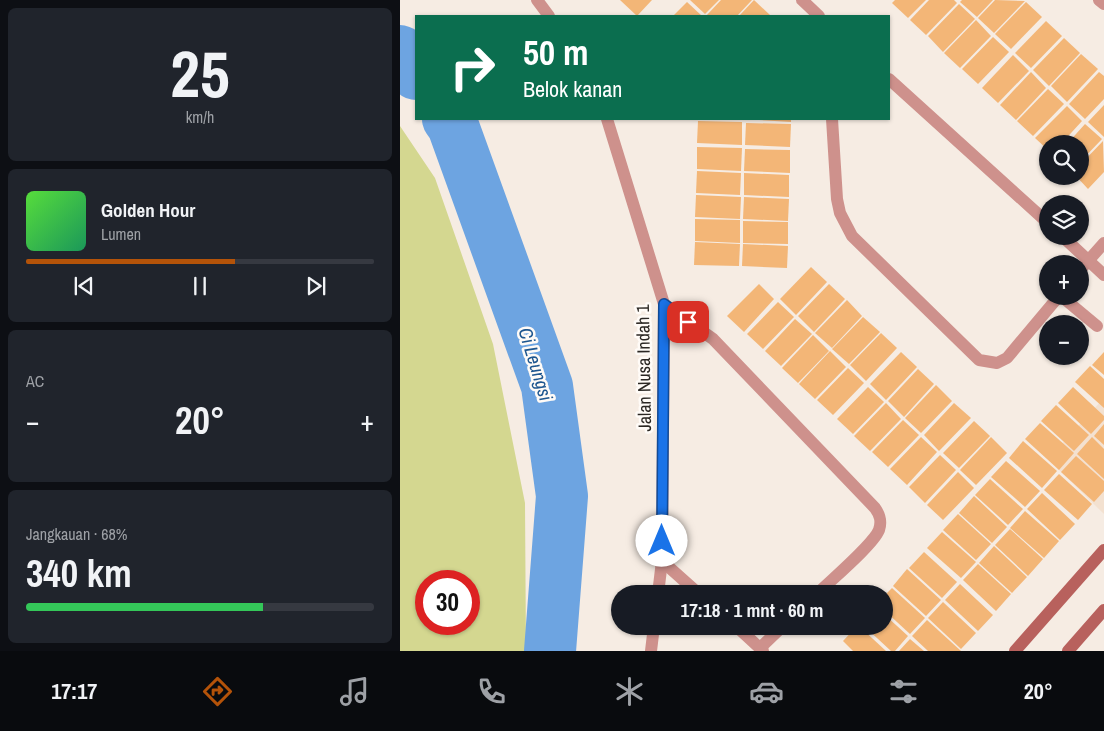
<!DOCTYPE html>
<html lang="id">
<head>
<meta charset="utf-8">
<style>
  :root { --surface:#171b24; --page:#20242c; --text:#f1f3f6; --muted:#9ea1a6; --line:#363941; --accent:#b45309 }
  body { margin:0; font-family:"Archivo Narrow",sans-serif; background:var(--page); color:var(--text); height:100vh; display:flex; flex-direction:column; font-size:19px; white-space:nowrap }
  * { box-sizing:border-box; margin:0 }
  p { font-size:16px; color:var(--muted) }
  .icon { flex:none; width:28px; height:28px; fill:none; stroke:currentColor; stroke-width:2; stroke-linecap:round; stroke-linejoin:round }
  .map { position:relative; flex:1; overflow:hidden }
  .details { display:flex; flex-direction:column; gap:8px; padding:8px; background:#0d0f14; width:400px }
  .details>* { flex:none }
  .top-card { position:absolute; left:15px; top:15px; width:475px; height:105px; border-radius:0px; box-shadow:0 1px 4px #0004; background:#0b6e4f; color:#fff; overflow:hidden }
  .controls { position:absolute; left:639px; top:135px; display:grid; gap:10px }
  .controls a { display:grid; place-items:center; width:50px; height:50px; border-radius:50%; background:var(--surface); box-shadow:0 1px 4px #0004; font-size:25px }
  .speed { position:absolute; left:15px; top:570px; display:flex; gap:10px; font-size:25px; font-weight:700; text-align:center }
  .speed>* { display:grid; place-content:center; width:65px; height:65px; border-radius:50%; background:var(--surface); box-shadow:0 1px 4px #0004; line-height:1 }
  .speed .limit { border:8px solid #d22; background:#fff; color:#111 }
  .pin { position:absolute; display:grid; place-items:center; width:42px; height:42px; color:#fff; margin:-21px; border-radius:10px; box-shadow:0 2px 8px #0006 }
  .me { position:absolute; width:55px; margin:-28px; rotate:0deg; stroke-linejoin:round; filter:drop-shadow(0 0 4px #0008) }
  .turn { display:flex; align-items:center; gap:18px; height:105px; padding:0 25px; font-size:22px }
  .turn .icon { width:65px; height:65px; stroke-width:2.5 }
  .turn b { display:block; font-size:35px; line-height:42px }
  .big { font-size:38px; font-weight:700; line-height:1.1 }
  .details .widget { flex:1; display:flex; flex-direction:column; justify-content:center; gap:8px; min-width:0; padding:0 18px; border-radius:8px; background:var(--page) }
  .details .dial { align-items:center; gap:0 }
  .dial b { font-size:65px; line-height:1 }
  .song { display:flex; align-items:center; gap:15px }
  .cover { width:60px; height:60px; border-radius:8px; background:linear-gradient(135deg,hsl(110 70% 55%),hsl(150 70% 35%)) }
  .played { height:5px; border-radius:2px; background:linear-gradient(90deg,var(--accent) 60%,var(--line) 60%) }
  .keys { display:flex; justify-content:space-around; direction:ltr }
  .heat { display:flex; justify-content:space-between; align-items:center; font-size:28px; direction:ltr }
  .charge { height:8px; border-radius:4px; background:linear-gradient(90deg,#34c759 68%,var(--line) 0) }
  .trip { position:absolute; left:211px; top:585px; width:282px; height:50px; border-radius:25px; background:var(--surface); box-shadow:0 1px 4px #0004; font-weight:700; line-height:50px; text-align:center }
  .dock { display:flex; height:80px; justify-content:space-around; align-items:center; background:#090b0e; color:var(--muted) }
  .dock .icon { width:35px; height:35px }
  .dock .selected { color:var(--accent) }
  .dock b { font-size:22px; color:var(--text) }
  main { display:flex; flex:1; min-height:0 }
  .map>svg:first-child { display:block }
  .commercial { fill:#f3e1d0 }
  .green { fill:#d4d790; fill-rule:evenodd }
  .lines { fill:none; stroke-linecap:round; stroke-linejoin:round }
  .river { stroke:#6da4e1; stroke-width:52 }
  .building { fill:#f3b677 }
  .street { stroke:#ce918c; stroke-width:12 }
  .secondary { stroke:#b8615d; stroke-width:12 }
  .route-casing { stroke:#114b97; stroke-width:12 }
  .route { stroke:#1a73e8; stroke-width:9 }
  .labels { text-anchor:middle; stroke-width:5; stroke-linejoin:round; paint-order:stroke }
  .street-label { font-size:18px; fill:#2b2723; stroke:#fffbf7 }
  .water-label { font-size:19px; font-style:italic; fill:#1e568f; stroke:#fffbf7 }
</style>
</head>
<body>
<main>
<section class="details">
<div class="widget dial"><b>25</b><p>km/h</p></div>
<div class="widget">
<div class="song"><i class="cover"></i><div><b>Golden Hour</b><p>Lumen</p></div></div>
<div class="played"></div>
<div class="keys"><svg class="icon" aria-label="previous" viewBox="0 0 24 24"><path d="M18 5L8 12l10 7zM5 5v14"/></svg><svg class="icon" aria-label="pause" viewBox="0 0 24 24"><path d="M8 5v14M16 5v14"/></svg><svg class="icon" aria-label="next" viewBox="0 0 24 24"><path d="M6 5l10 7-10 7zM19 5v14"/></svg></div>
</div>
<div class="widget"><p>AC</p>
<div class="heat"><a>−</a><b class="big">20°</b><a>+</a></div>
</div>
<div class="widget"><p>Jangkauan · 68%</p><b class="big">340 km</b><div class="charge"></div></div>
</section>
<div class="map">
<svg width="704" height="651" viewBox="0 0 704 651">
  <rect width="100%" height="100%" fill="#f6ece3"/>
  <!-- commercial -->
  <path class="commercial" d="M704 398V514L648 459Z"/>
  <!-- green -->
  <path class="green" d="M0 126 35 178 93 344 125 503 126 651H0ZM26 581H69V624H26Z"/>
  <g class="lines">
    <!-- river -->
    <g class="river">
      <path d="M0 51 16 74"/>
      <path d="M48 119 53 126 147 386 162 496 150 651"/>
    </g>
  </g>
  <!-- building -->
  <g class="building">
    <path d="M220 0H252L237 16Z"/>
    <path d="M290 0H319L305 14Z"/>
    <path d="M321 0H352L337 16H306Z"/>
    <path d="M354 0 370 15 339 16Z"/>
    <path d="M495 0H526L508 18 492 3Z"/>
    <path d="M529 0H554L557 3 526 35 510 20Z"/>
    <path d="M562 0H593L577 17 560 2Z"/>
    <path d="M595 0 625 1 594 33 578 18Z"/>
    <path d="M287 2 302 16H273Z"/>
    <path d="M626 2 642 17 611 49 595 34Z"/>
    <path d="M559 4 575 19 543 52 528 36Z"/>
    <path d="M576 20 591 36 560 68 544 53Z"/>
    <path d="M646 21 662 36 631 68 615 53Z"/>
    <path d="M593 37 609 52 578 84 562 69Z"/>
    <path d="M664 38 680 53 649 86 633 70Z"/>
    <path d="M681 54 698 69 667 102 651 86Z"/>
    <path d="M613 55 629 71 598 103 582 88Z"/>
    <path d="M631 72 646 88 616 120 600 105Z"/>
    <path d="M699 72 704 76V99L685 119 669 104Z"/>
    <path d="M648 89 664 104 633 136 617 121Z"/>
    <path d="M704 105V137L688 122Z"/>
    <path d="M667 106 682 121 661 144H648V150L635 138Z"/>
    <path d="M359 119H391V122L359 120Z"/>
    <path d="M298 121 342 122V145L297 143Z"/>
    <path d="M346 123 391 124 390 147 345 145Z"/>
    <path d="M685 124 702 139 680 162V144H667Z"/>
    <path d="M703 141 704 172 688 189 676 176H680V165Z"/>
    <path d="M297 147 342 148 341 171 297 169Z"/>
    <path d="M345 149 390 150V173L344 171Z"/>
    <path d="M297 171 341 173 340 195 296 193Z"/>
    <path d="M344 173 389 175V197L344 195Z"/>
    <path d="M296 195 341 197 340 219 295 217Z"/>
    <path d="M344 197 389 199 388 221 343 219Z"/>
    <path d="M295 219 340 220V243L295 241Z"/>
    <path d="M343 221 388 222V244L343 243Z"/>
    <path d="M295 242 340 244 339 266 294 265Z"/>
    <path d="M343 244 388 246 387 268 342 266Z"/>
    <path d="M411 267 427 282 396 315 380 299Z"/>
    <path d="M359 284 374 299 344 332 327 316Z"/>
    <path d="M429 284 445 299 414 332 398 316Z"/>
    <path d="M447 300 462 316 432 348 415 333Z"/>
    <path d="M378 302 394 317 363 349 347 334Z"/>
    <path d="M463 317 480 332 449 364 432 349Z"/>
    <path d="M395 319 412 334 381 366 365 351Z"/>
    <path d="M481 333 497 348 466 381 450 365Z"/>
    <path d="M413 335 429 351 398 383 382 368Z"/>
    <path d="M430 351 446 367 415 399 399 384Z"/>
    <path d="M501 352 517 367 486 400 470 384Z"/>
    <path d="M704 352V375L692 365Z"/>
    <path d="M690 366 704 379V408L675 382Z"/>
    <path d="M448 368 464 383 433 415 417 400Z"/>
    <path d="M518 369 534 384 504 417 488 401Z"/>
    <path d="M536 385 552 401 521 433 505 418Z"/>
    <path d="M468 387 484 402 453 434 437 419Z"/>
    <path d="M673 387 704 416V420L691 434 658 403Z"/>
    <path d="M486 403 501 419 470 451 454 436Z"/>
    <path d="M554 403 571 418 539 451 524 435Z"/>
    <path d="M656 405 689 435 674 451 641 421Z"/>
    <path d="M503 420 519 435 488 467 472 452Z"/>
    <path d="M574 421 590 436 559 468 543 453Z"/>
    <path d="M640 423 674 453 659 470 625 439Z"/>
    <path d="M704 424V445L694 436Z"/>
    <path d="M521 437 537 452 507 485 490 469Z"/>
    <path d="M591 437 607 453 576 485 560 470Z"/>
    <path d="M692 437 704 449V479L677 454Z"/>
    <path d="M623 441 657 471 642 488 609 458Z"/>
    <path d="M540 455 556 470 525 503 509 487Z"/>
    <path d="M676 456 704 481V491L694 502 661 472Z"/>
    <path d="M606 461 640 491 625 507 591 477Z"/>
    <path d="M558 472 574 488 543 520 527 505Z"/>
    <path d="M659 474 692 504 678 520 644 490Z"/>
    <path d="M590 479 623 509 608 525 575 495Z"/>
    <path d="M642 493 675 524 660 540 627 509Z"/>
    <path d="M574 496 607 527 592 543 559 513Z"/>
    <path d="M625 511 659 541 644 558 610 528Z"/>
    <path d="M558 514 591 544 576 560 543 530Z"/>
    <path d="M610 529 643 559 628 576 595 545Z"/>
    <path d="M542 532 576 562 561 578 527 548Z"/>
    <path d="M594 546 627 577 612 593 579 563Z"/>
    <path d="M524 552 557 582 542 598 509 568Z"/>
    <path d="M578 564 611 594 596 611 563 580Z"/>
    <path d="M507 569 541 600 526 616 493 586Z"/>
    <path d="M560 584 593 615 578 631 545 600Z"/>
    <path d="M492 588 525 618 510 634 485 611V595Z"/>
    <path d="M543 602 576 633 561 649 528 618Z"/>
    <path d="M485 615 508 636 495 651H491L464 626H485Z"/>
    <path d="M527 620 561 651H528L512 636Z"/>
    <path d="M457 626H459L486 651H453L443 641Z"/>
    <path d="M510 639 524 651H499Z"/>
  </g>
  <g class="lines">
    <!-- street -->
    <g class="street">
      <path d="M137 0 149 16"/>
      <path d="M402 0 419 16"/>
      <path d="M699 0 704 4"/>
      <path d="M489 79 648 223"/>
      <path d="M207 119 264 304 262 561 258 594"/>
      <path d="M432 119 437 199 440 213 452 236 579 360 597 363 607 358 659 296"/>
      <path d="M662 236 704 275"/>
      <path d="M680 270 704 243"/>
      <path d="M661 296 697 326"/>
      <path d="M264 304 313 339 475 508C480 515 482 521 479 530 473 545 431 580 417 594"/>
      <path d="M262 561 299 594"/>
      <path d="M336 626 363 651"/>
      <path d="M360 648 383 626"/>
      <path d="M251 651 254 626"/>
    </g>
    <!-- secondary -->
    <g class="secondary">
      <path d="M615 651 704 550"/>
      <path d="M668 651 704 610"/>
    </g>
  </g>
  <g class="lines">
    <defs>
      <path id="route" d="M262 541 264 304 288 322"/>
    </defs>
    <!-- route casing -->
    <use href="#route" class="route-casing"/>
    <!-- route -->
    <use href="#route" class="route"/>
  </g>
  <g class="labels">
    <!-- street labels -->
    <g class="street-label">
      <text transform="translate(244 368) rotate(-91)" y="6">Jalan Nusa Indah 1</text>
    </g>
    <!-- water labels -->
    <g class="water-label">
      <text transform="translate(136 364) rotate(73)" y="7">Ci Leungsi</text>
    </g>
  </g>
</svg>
<div class="controls">
<a><svg class="icon" aria-label="search" viewBox="0 0 24 24"><circle cx="10" cy="10" r="6"/><path d="M15 15l6 6"/></svg></a>
<a><svg class="icon" aria-label="layers" viewBox="0 0 24 24"><path d="M12 4l9 5-9 5-9-5zM3 14l9 5 9-5"/></svg></a>
<a>+</a>
<a>−</a>
</div>
<div class="speed"><div class="limit">30</div></div>
<div class="pin" style="left:288px;top:322px;background:#d93025"><svg class="icon" aria-label="arrive" viewBox="0 0 24 24"><path d="M6 21V4h12l-3 4 3 4H6"/></svg></div>
<svg class="me" style="left:262px;top:541px" viewBox="-20 -20 40 40"><circle r="19" fill="#fff"/><path d="M0-13L10 11 0 6-10 11z" fill="#1a73e8"/></svg>
<div class="trip">17:18 · 1 mnt · 60 m</div>
<div class="top-card">
<div class="turn"><svg class="icon" aria-label="right" viewBox="0 0 24 24"><path d="M7 20v-9h11M14 6l5 5-5 5"/></svg><div><b>50 m</b>Belok kanan</div></div>
</div>
</div>
</main>
<nav class="dock">
<b>17:17</b>
<svg class="icon selected" aria-label="directions" viewBox="0 0 24 24"><path d="M12 3l9 9-9 9-9-9zM9 14v-3h6M13 9l2 2-2 2"/></svg>
<svg class="icon" aria-label="music" viewBox="0 0 24 24"><path d="M9 18V5l10-2v13"/><circle cx="6" cy="18" r="3"/><circle cx="16" cy="16" r="3"/></svg>
<svg class="icon" aria-label="phone" viewBox="0 0 24 24"><path d="M5 4h4l2 5-3 2q2 4 5 5l2-3 5 2v4C11 20 4 13 5 4z"/></svg>
<svg class="icon" aria-label="climate" viewBox="0 0 24 24"><path d="M12 3v18M4 7l16 10M4 17L20 7"/></svg>
<svg class="icon" aria-label="car" viewBox="0 0 24 24"><path d="M5 17H2v-5l4-1 3-4h7l3 4 3 1v5h-3M9 17h6M6 11h13"/><circle cx="7" cy="17" r="2"/><circle cx="17" cy="17" r="2"/></svg>
<svg class="icon" aria-label="filters" viewBox="0 0 24 24"><path d="M4 7h16M4 17h16"/><circle cx="9" cy="7" r="2"/><circle cx="15" cy="17" r="2"/></svg>
<b>20°</b>
</nav>
</body>
</html>
